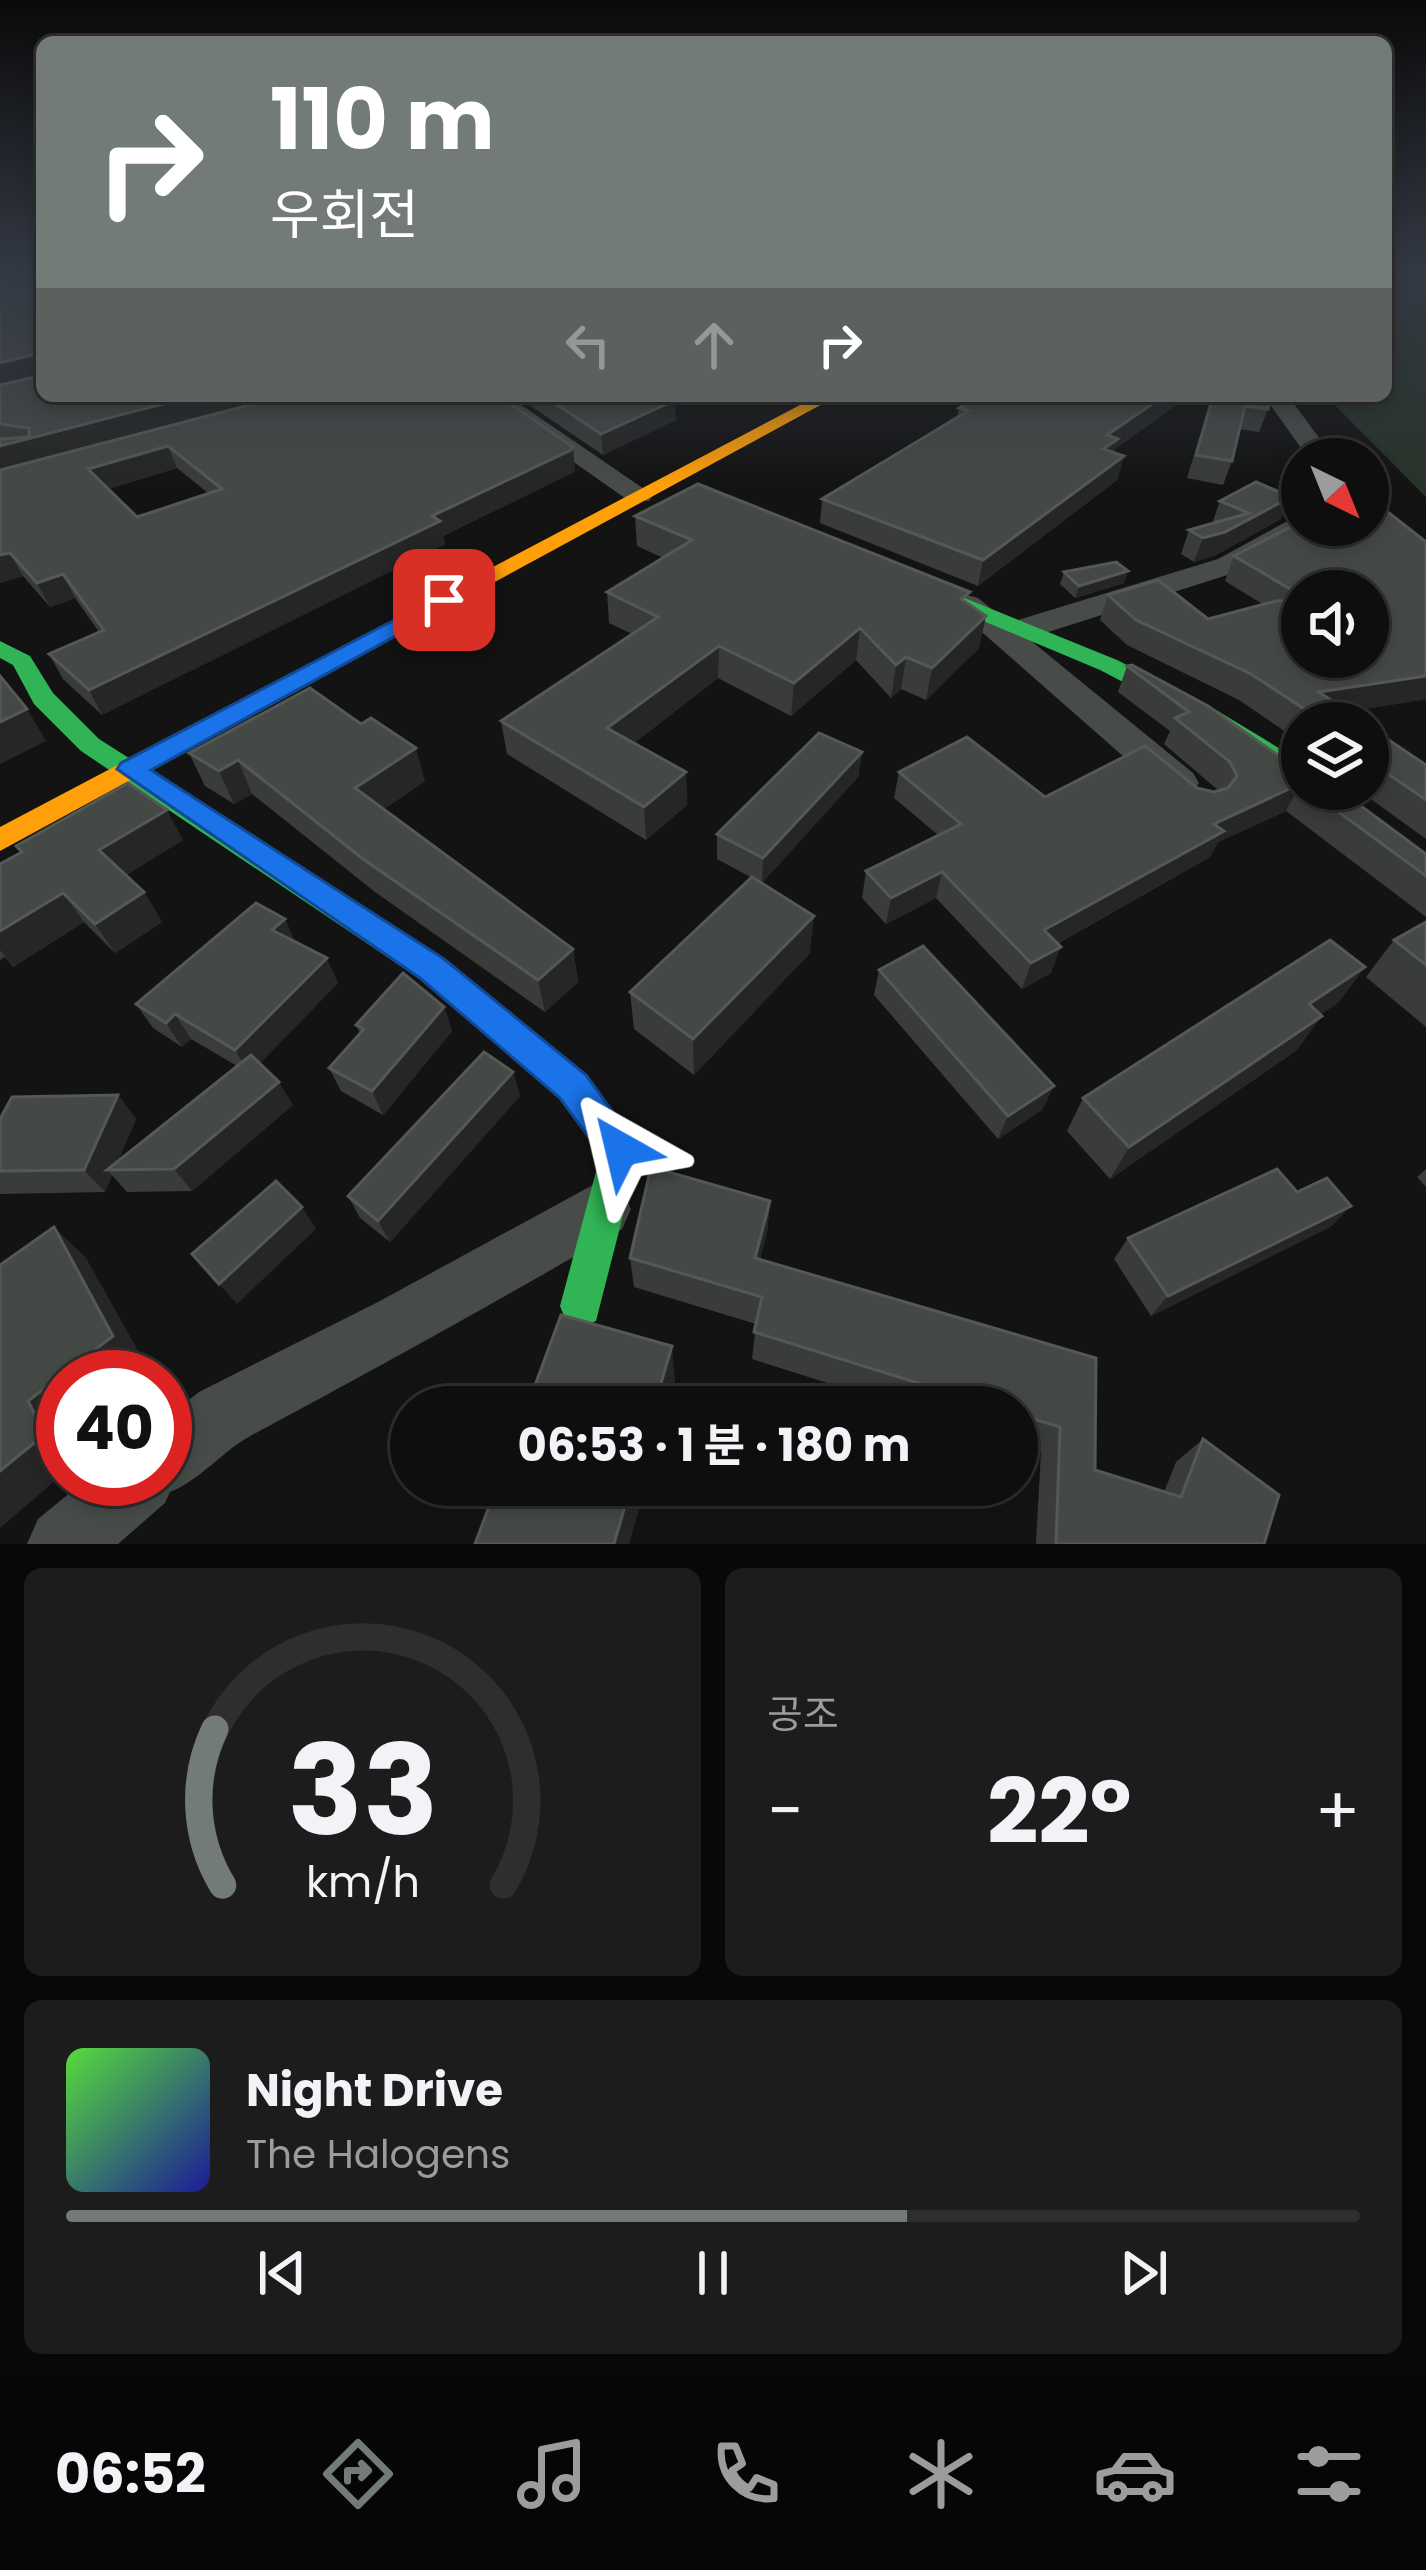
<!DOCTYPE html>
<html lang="ko">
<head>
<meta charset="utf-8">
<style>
  :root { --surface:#0e0e0e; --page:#1c1c1c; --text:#f1f3f6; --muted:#9b9c9e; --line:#2e2e2e; --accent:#727b75 }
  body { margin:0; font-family:Poppins,"Noto Sans KR",sans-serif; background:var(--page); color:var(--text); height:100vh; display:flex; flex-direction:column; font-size:45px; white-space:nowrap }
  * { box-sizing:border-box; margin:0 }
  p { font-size:39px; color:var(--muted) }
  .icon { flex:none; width:66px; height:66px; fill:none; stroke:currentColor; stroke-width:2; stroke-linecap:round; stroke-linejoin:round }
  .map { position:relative; height:1544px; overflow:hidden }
  .drawer { display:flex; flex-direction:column; gap:24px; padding:24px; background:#080808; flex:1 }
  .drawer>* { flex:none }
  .banner { position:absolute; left:36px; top:36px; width:1356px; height:366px; border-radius:18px; box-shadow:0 6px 18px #0003,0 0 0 3px var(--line); background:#727b75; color:#fff; overflow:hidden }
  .needle { width:78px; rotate:137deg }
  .buttons { position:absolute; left:1281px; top:438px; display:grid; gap:24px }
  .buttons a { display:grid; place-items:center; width:108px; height:108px; border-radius:50%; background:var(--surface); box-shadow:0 6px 18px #0003,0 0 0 3px var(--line); font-size:60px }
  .speed { position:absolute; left:36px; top:1350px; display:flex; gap:24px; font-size:60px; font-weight:700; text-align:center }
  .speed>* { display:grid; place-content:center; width:156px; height:156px; border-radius:50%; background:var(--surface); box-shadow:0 6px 18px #0003,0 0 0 3px var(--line); line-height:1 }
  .speed .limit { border:18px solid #d22; background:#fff; color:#111 }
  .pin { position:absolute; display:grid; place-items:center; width:102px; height:102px; color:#fff; margin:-51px; border-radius:24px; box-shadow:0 6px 18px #0006 }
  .me { position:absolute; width:132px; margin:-66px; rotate:323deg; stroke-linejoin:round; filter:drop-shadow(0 0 9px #0008) }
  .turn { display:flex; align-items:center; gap:42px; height:252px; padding:0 36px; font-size:54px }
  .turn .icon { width:156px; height:156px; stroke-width:2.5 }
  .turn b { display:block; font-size:84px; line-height:102px }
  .lanes { display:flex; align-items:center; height:114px; padding:0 36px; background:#0003; justify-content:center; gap:60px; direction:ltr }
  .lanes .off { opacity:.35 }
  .big { font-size:90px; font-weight:700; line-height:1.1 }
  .drawer .widget { flex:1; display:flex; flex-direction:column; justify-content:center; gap:18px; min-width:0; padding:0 42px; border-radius:18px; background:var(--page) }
  .drawer .dial { align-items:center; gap:0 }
  .dial svg { height:312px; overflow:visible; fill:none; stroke:var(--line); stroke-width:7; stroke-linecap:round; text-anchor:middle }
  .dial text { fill:var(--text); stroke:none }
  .song { display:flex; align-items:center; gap:36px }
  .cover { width:144px; height:144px; border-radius:18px; background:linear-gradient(135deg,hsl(110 70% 55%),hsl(240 70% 35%)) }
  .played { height:12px; border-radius:6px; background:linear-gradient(90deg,var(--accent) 65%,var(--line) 65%) }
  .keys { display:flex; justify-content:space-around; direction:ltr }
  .heat { display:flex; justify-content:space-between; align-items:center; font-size:66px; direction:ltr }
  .drawer .tiles { flex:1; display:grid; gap:24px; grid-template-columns:1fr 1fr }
  .widget:last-child { grid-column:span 2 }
  .trip { position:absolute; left:390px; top:1386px; width:648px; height:120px; border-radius:60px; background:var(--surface); box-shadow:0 6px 18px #0003,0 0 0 3px var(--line); font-weight:700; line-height:120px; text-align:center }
  .tabs { display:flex; height:192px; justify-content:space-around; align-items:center; background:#060606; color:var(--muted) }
  .tabs .icon { width:84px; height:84px }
  .tabs .current { color:var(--accent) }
  .tabs b { font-size:54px; color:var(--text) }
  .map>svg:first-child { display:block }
  .water { fill:#283329 }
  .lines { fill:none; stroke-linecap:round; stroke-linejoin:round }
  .street { fill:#474c49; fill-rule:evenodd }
  .fast { fill:#30b455; fill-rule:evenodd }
  .slow { fill:#ff9f0a; fill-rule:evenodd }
  .wall { fill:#393c39; fill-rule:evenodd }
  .shaded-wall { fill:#252625 }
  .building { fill:#454946; stroke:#545955; stroke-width:3; fill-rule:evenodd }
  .route { fill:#1a73e8; stroke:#114b97; stroke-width:3 }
</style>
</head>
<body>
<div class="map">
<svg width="1426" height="1544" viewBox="0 0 1426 1544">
  <rect width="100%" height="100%" fill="#131313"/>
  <!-- water -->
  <path class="water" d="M1386 270H1426V497L1326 396H1386Z"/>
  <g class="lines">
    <!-- street -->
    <g class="street">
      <path d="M480 396H508L653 495 649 501H629Z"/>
      <path d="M1264 396H1288L1335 459H1309Z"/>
      <path d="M1302 513V525H1314L1312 528 1240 571 1042 634 1024 635 1193 773 1199 783 1193 793 1179 797 1165 793 951 605 967 595 978 598 1014 627 1018 620 1218 559Z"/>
      <path d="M602 1180 622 1189 631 1209 622 1229C500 1300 377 1368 252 1435 222 1451 202 1479 170 1492L165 1503 118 1544H27L38 1519 87 1479H165V1418L199 1392 378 1302Z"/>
    </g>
    <!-- fast -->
    <g class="fast">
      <path d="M903 573 1117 660 1216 710 1302 762V784L1198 721 1100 670 895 584V574Z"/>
      <path d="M0 641 30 656 53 693 99 739 444 959 586 1075 640 1149 596 1321 581 1327 566 1321 560 1306 601 1153 560 1099 420 979 81 751 34 704 13 665 0 658Z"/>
    </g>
    <!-- slow -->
    <path class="slow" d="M817 396H837L0 851V827Z"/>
  </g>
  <!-- wall -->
  <g class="wall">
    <path d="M0 270H42V396H279L9 468 284 396 575 468 574 472 443 536 445 544 102 715 63 679 49 654 99 632 75 598 50 607 23 576 0 583ZM177 468 208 493 137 517 108 489Z"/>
    <path d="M516 396H665L676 420 603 455Z"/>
    <path d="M979 396H1189L1116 448 1114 453 1124 456 1117 480 978 586 820 523 822 499 957 417 959 408Z"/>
    <path d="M1212 396 1268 409 1259 432 1239 429 1232 461 1223 485 1187 478Z"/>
    <path d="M1220 501 1281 519 1216 555 1194 562 1181 554 1189 530 1212 524Z"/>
    <path d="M1379 505 1426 542V699L1347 712 1364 723H1302V743L1239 700 1127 645 1100 620 1108 595 1158 580 1208 619 1264 605 1225 581 1234 556 1302 521V525H1368V506ZM1302 591H1368V657H1302Z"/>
    <path d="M635 516 967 604 979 648 926 700 901 689 891 698 856 660 791 716 718 678 634 743 686 772 687 805 646 840 507 754 501 721 632 634 609 623 607 592 663 558 637 546Z"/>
    <path d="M1064 572 1124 583 1075 598 1060 584Z"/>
    <path d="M1127 666 1293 766 1302 769V789H1338L1426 854V917L1286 811 1218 842 1210 857 1057 944 1051 973 1022 989 936 898 886 924 862 898 866 871 938 835 894 798 899 772 1045 797 1197 788 1214 792 1219 791 1164 744 1170 731 1118 692Z"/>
    <path d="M1368 726 1426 765V839L1357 789H1368Z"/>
    <path d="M862 752 858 777 762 883 810 953 694 1075 634 1029 630 992 752 878 717 859V834Z"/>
    <path d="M189 753 425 781 384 809 573 949 578 982 545 1012 375 892 252 794 234 804 205 786Z"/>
    <path d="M183 840 126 875 144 892 162 922 115 953 84 922 13 967 5 957 0 960V864L21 852 16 846Z"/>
    <path d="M285 919 295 942 338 983 260 1063 293 1105 192 1191 127 1192 112 1175 105 1192 0 1194V1119L118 1095 136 1119 118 1161 237 1066 191 1039 182 1047 153 1028 136 1004Z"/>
    <path d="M1426 922V1027L1366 977 1394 940Z"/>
    <path d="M879 970 1043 1109 998 1139 874 995Z"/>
    <path d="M1339 1002 1321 1014 1297 1050 1110 1179 1067 1131 1083 1098Z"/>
    <path d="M444 1007 452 1031 383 1115 341 1091 329 1068 360 1034 356 1025Z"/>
    <path d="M513 1072 520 1096 390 1242 360 1218 348 1196Z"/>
    <path d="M1426 1169V1187L1417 1177Z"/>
    <path d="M1297 1192 1351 1206 1330 1227 1151 1316 1114 1259 1128 1238Z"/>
    <path d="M770 1201 767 1232 760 1259 1096 1358 1095 1470 1164 1492 1176 1462 1203 1439 1264 1544H1036L1041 1451 1017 1443V1407H903L752 1359 756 1324 634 1287 630 1258Z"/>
  </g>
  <!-- shaded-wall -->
  <g class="shaded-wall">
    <path d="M32 355 41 375 0 385V363Z"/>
    <path d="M194 396H279L0 470V446Z"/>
    <path d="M1164 396H1189L1116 448 1112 463 1097 473 1107 435Z"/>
    <path d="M675 400 676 420 603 455 601 434Z"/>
    <path d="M168 446 177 468 98 492 88 469Z"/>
    <path d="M573 447 575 468 574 472 443 536 445 544 102 715 89 690Z"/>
    <path d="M1124 456 1117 480 978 586 983 560Z"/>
    <path d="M1291 497 1281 519 1216 555 1194 562 1203 538Z"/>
    <path d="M10 553 23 576 0 583V555Z"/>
    <path d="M1128 571 1124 583 1075 598 1079 586Z"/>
    <path d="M63 574 75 598 50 607 37 583Z"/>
    <path d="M986 616 979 648 926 700 932 668Z"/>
    <path d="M860 628 856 660 791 716 794 683Z"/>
    <path d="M719 646 718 678 610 761 607 728Z"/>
    <path d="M906 657 901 689 891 698 896 665Z"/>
    <path d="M1426 676V699L1316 717 1319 692Z"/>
    <path d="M27 709 46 741 0 764V722Z"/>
    <path d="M416 748 425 781 366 821 355 788Z"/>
    <path d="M862 752 858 777 762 883 763 858Z"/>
    <path d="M238 760 252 794 234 804 219 771Z"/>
    <path d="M686 772 687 805 646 840 644 807Z"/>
    <path d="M1300 784 1286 811 1218 842 1210 857 1035 956 1044 930 1214 824Z"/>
    <path d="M167 810 183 840 117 880 99 850Z"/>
    <path d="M942 872 936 898 886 924 891 898Z"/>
    <path d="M144 892 162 922 115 953 95 924Z"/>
    <path d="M63 893 84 922 13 967 0 950V931Z"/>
    <path d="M814 916 810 953 694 1075 693 1039Z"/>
    <path d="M285 919 296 944 272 930Z"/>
    <path d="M1061 947 1051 973 1022 989 1031 963Z"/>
    <path d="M573 949 578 982 545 1012 538 980Z"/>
    <path d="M327 958 338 983 250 1074 235 1050Z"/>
    <path d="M1365 967 1339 1002 1285 1039 1309 1004Z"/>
    <path d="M444 1007 452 1031 383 1115 372 1091Z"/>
    <path d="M175 1014 191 1039 182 1047 166 1023Z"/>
    <path d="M1322 1016 1297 1050 1110 1179 1129 1147Z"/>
    <path d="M513 1072 520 1096 390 1242 378 1221Z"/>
    <path d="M279 1082 293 1105 192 1191 174 1169Z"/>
    <path d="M1054 1086 1043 1109 998 1139 1008 1116Z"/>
    <path d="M118 1095 136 1119 114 1170H107L112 1175 105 1192 84 1170Z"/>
    <path d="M770 1201 767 1232 753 1287 755 1258Z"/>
    <path d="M1351 1206 1330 1227 1151 1316 1168 1296Z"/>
    <path d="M302 1207 316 1229 237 1304 219 1284Z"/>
    <path d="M54 1227 86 1258 145 1363 127 1377H63V1474L0 1528V1471L28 1401Z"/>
    <path d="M672 1346 675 1382 668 1407H654Z"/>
    <path d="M631 1485H646L629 1544H614Z"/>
  </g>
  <!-- building -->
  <g class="building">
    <path d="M0 270H42V396H194L0 446V439L29 437V428L0 424V385L34 377 38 359 32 355 0 363Z"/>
    <path d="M284 396H499L573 447 571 450 432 516 440 521 89 690 49 654 104 630 63 574 37 583 10 553 0 555V470ZM168 446 222 489 137 517 88 469Z"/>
    <path d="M544 396H665L675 400 601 434Z"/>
    <path d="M979 396H1164L1107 435 1118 439 1103 449 1124 456 983 560 822 499 968 411 959 408Z"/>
    <path d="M1213 396H1269L1268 409 1245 406 1232 461 1196 455Z"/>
    <path d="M1256 482 1291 497 1225 532 1203 538 1189 530 1249 513 1220 501Z"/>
    <path d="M698 484 970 592 961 599 986 616 932 668 906 657 896 665 860 628 794 683 719 646 607 728 686 772 644 807 501 721 658 617 607 592 692 540 635 516Z"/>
    <path d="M1379 505 1426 542V676L1319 692 1364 723H1319L1318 718 1251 674 1136 620 1108 595 1158 580 1208 619 1276 601 1302 600V657H1368V591H1302V596L1234 556 1302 521V525H1368V506Z"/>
    <path d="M1116 562 1128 571 1079 586 1064 572Z"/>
    <path d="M1132 665 1208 706 1293 766 1302 769V786L1300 784 1214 824 1224 831 1044 930 1061 947 1031 963 942 872 891 898 866 871 961 824 899 772 967 737 1045 797 1145 746 1197 788 1214 792 1228 788 1237 776 1230 762 1175 718 1189 712 1127 666Z"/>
    <path d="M0 676 27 709 0 722Z"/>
    <path d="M310 688 361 724 371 718 416 748 355 788 573 949 538 980 363 859 238 760 219 771 189 753Z"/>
    <path d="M1368 726 1426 765V800L1368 760Z"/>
    <path d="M819 733 862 752 763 858 717 834Z"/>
    <path d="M128 783 167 810 99 850 144 892 95 924 63 893 0 931V864L22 852 16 846Z"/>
    <path d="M1307 789H1338L1426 854V876Z"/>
    <path d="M752 877 814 916 693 1039 630 992Z"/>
    <path d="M256 903 285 919 272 930 327 958 235 1050 175 1014 166 1023 136 1004Z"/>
    <path d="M1426 922V965L1394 940Z"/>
    <path d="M1330 940 1365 967 1309 1004 1322 1016 1129 1147 1083 1098Z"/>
    <path d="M923 946 1054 1086 1008 1116 879 970Z"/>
    <path d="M403 973 444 1007 372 1091 329 1068 364 1029 356 1025Z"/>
    <path d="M484 1052 513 1072 378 1221 348 1196Z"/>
    <path d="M251 1055 279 1082 174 1169 107 1170Z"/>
    <path d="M118 1095 84 1170 0 1171V1119L12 1097Z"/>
    <path d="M651 1167 770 1201 755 1258 1096 1358 1095 1470 1181 1497 1203 1439 1279 1495 1264 1544H1056L1060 1427 1017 1414V1407H995L754 1332 762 1297 630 1258Z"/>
    <path d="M1277 1169 1297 1192 1327 1178 1351 1206 1168 1296 1128 1238Z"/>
    <path d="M276 1181 302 1207 219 1284 192 1254Z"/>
    <path d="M54 1227 113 1336 28 1401 45 1434 0 1471V1265Z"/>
    <path d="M561 1315 672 1346 654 1407H527Z"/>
    <path d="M497 1485H631L614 1544H475Z"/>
  </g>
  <!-- sky -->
  <linearGradient id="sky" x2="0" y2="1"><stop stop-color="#0a0a0a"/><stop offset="0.56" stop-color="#333944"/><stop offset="1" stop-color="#333944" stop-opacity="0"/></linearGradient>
  <rect width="1426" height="486" fill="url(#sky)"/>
  <!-- route -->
  <path class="route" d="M444 594 452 596V605L151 770 444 959 586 1075 640 1149 635 1162 621 1168 607 1162 560 1098 420 978 117 769 121 763Z"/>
</svg>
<div class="buttons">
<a><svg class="needle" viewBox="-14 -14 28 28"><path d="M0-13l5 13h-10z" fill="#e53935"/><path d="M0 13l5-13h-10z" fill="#9b9c9e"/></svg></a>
<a><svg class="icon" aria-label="sound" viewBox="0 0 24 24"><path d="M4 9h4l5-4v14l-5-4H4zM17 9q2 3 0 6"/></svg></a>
<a><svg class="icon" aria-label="layers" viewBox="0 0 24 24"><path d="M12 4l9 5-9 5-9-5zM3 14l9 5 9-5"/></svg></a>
</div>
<div class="speed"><div class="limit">40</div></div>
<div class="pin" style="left:444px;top:600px;background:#d93025"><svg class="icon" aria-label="arrive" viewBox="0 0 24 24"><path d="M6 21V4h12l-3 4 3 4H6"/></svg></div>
<svg class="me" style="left:621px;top:1149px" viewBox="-20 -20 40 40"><path d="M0-17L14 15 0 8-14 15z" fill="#1a73e8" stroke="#fff" stroke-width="4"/></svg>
<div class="trip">06:53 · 1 분 · 180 m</div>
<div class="banner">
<div class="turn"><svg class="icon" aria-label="right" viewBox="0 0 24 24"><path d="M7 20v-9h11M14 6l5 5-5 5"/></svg><div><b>110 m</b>우회전</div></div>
<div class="lanes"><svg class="icon off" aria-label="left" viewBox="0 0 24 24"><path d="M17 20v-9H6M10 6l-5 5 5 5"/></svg><svg class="icon off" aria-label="ahead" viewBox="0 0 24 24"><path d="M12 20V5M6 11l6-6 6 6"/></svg><svg class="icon" aria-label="right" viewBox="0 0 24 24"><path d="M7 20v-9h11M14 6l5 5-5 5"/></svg></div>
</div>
</div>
<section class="drawer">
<div class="tiles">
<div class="widget dial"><svg viewBox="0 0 100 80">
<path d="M14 69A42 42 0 1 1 86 69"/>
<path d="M14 69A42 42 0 0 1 12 29" stroke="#727b75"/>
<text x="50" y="56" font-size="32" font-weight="700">33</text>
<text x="50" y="72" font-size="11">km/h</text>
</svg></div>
<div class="widget"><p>공조</p>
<div class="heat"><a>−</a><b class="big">22°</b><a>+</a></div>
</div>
<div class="widget">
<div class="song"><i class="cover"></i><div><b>Night Drive</b><p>The Halogens</p></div></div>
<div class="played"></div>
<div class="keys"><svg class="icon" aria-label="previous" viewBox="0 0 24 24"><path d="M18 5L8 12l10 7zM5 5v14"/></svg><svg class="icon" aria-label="pause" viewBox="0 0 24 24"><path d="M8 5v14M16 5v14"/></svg><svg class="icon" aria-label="next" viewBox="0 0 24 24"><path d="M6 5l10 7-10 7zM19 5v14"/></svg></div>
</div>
</div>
</section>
<nav class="tabs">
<b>06:52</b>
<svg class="icon current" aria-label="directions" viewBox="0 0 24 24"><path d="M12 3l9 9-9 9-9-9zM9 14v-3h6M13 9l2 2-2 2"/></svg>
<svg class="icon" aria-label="music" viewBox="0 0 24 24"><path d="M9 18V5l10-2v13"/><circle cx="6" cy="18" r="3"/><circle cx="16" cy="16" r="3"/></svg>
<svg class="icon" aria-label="phone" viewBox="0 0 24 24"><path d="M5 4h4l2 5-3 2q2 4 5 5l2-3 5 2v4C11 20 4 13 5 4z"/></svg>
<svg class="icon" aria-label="climate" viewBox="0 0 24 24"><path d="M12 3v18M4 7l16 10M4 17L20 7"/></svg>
<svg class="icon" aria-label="car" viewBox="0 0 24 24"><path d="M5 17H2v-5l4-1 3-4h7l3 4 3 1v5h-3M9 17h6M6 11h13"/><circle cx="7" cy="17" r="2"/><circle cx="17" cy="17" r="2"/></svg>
<svg class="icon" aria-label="filters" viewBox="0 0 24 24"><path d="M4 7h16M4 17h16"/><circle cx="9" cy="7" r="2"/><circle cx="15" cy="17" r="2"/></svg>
</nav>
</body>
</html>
